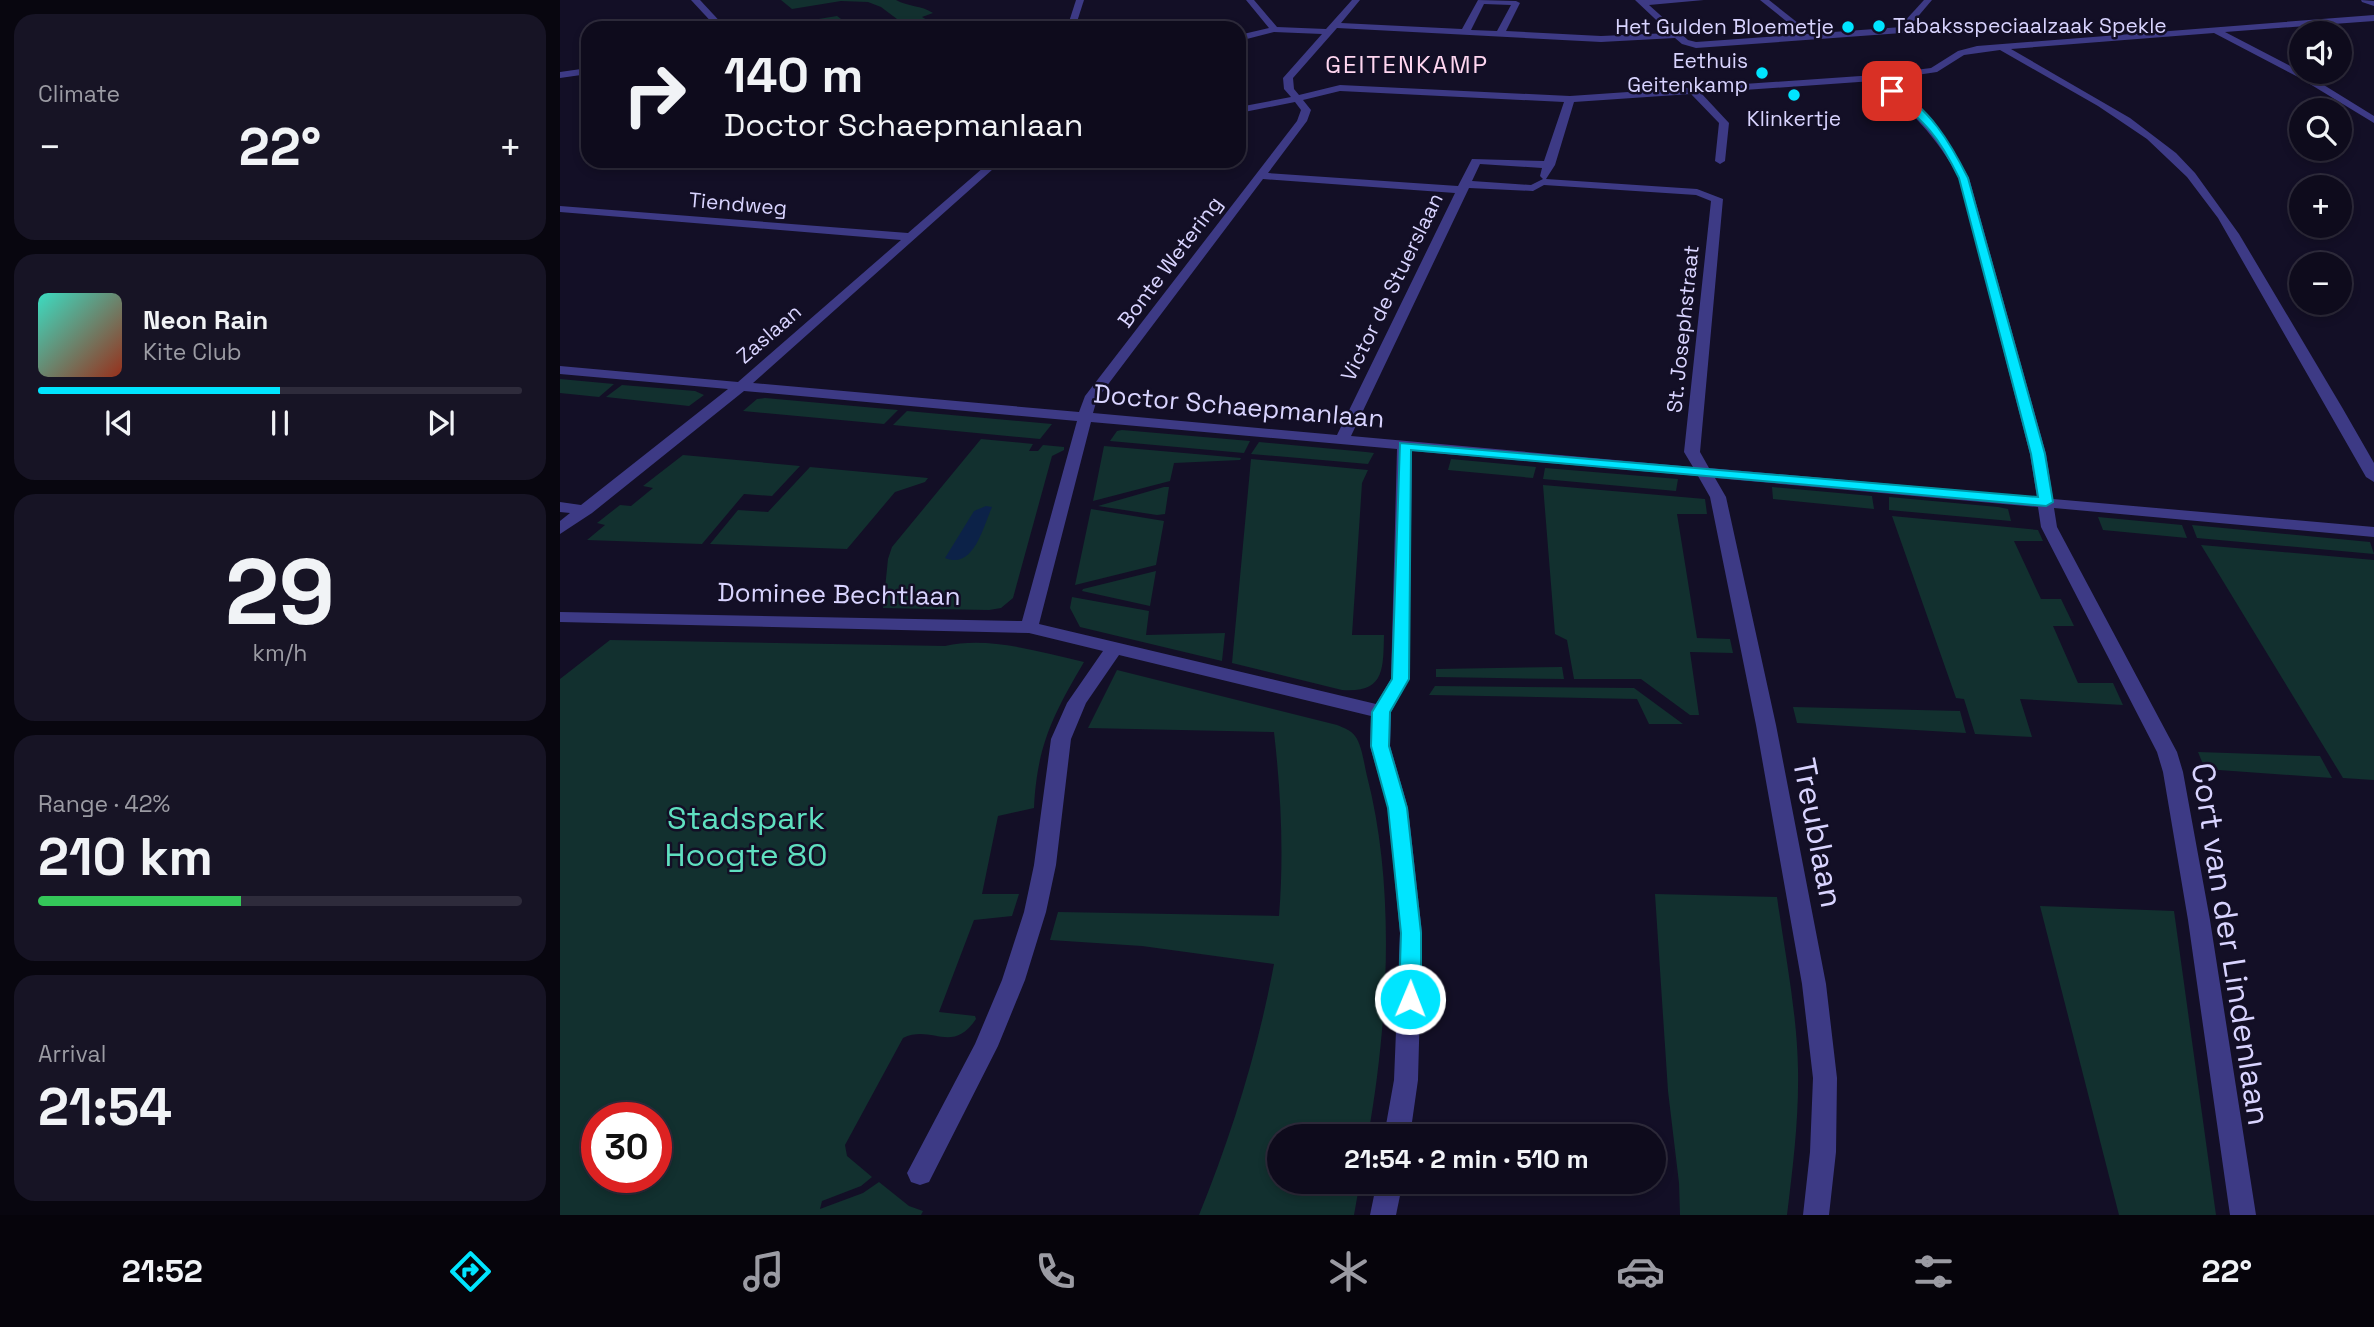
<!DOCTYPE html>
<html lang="en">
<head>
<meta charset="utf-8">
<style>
  :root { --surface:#0e0b1c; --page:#171425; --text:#f1f3f6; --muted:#9b9ba3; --line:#2e2b3b; --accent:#00e5ff }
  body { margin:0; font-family:"Space Grotesk",sans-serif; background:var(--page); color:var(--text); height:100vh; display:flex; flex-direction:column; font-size:26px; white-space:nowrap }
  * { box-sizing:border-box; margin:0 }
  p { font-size:23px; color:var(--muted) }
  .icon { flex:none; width:38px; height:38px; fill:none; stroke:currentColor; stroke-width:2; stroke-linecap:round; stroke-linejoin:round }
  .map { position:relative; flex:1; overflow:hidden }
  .details { display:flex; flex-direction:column; gap:14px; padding:14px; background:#08060f; width:560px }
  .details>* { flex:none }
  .hud { position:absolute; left:21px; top:21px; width:665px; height:147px; border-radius:21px; box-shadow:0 4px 10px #0003,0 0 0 2px var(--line); background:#0e0b1c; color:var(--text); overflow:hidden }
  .controls { position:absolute; left:1729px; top:21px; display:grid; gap:14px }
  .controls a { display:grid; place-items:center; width:63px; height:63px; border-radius:50%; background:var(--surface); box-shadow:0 4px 10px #0003,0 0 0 2px var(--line); font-size:35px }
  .speed { position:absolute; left:21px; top:1102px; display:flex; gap:14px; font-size:35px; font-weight:700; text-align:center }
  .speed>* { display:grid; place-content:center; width:91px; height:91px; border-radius:50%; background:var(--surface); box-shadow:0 4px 10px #0003,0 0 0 2px var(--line); line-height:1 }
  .speed .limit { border:10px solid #d22; background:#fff; color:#111 }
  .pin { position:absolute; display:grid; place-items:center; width:60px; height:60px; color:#fff; margin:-30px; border-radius:14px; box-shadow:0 4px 10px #0006 }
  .me { position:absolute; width:77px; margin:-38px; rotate:1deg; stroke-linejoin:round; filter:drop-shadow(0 0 5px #0008) }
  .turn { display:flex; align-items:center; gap:24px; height:147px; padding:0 28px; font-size:32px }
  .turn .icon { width:91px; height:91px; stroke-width:2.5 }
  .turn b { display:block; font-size:49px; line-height:60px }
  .big { font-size:52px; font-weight:600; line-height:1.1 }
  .details .widget { flex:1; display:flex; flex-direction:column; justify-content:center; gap:10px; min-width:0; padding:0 24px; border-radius:21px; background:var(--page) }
  .details .dial { align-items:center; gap:0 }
  .dial b { font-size:91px; line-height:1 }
  .song { display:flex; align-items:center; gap:21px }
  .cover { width:84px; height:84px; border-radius:10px; background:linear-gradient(135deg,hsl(170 70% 55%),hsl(10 70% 35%)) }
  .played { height:7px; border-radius:4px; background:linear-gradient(90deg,var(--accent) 50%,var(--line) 50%) }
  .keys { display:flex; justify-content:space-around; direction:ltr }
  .heat { display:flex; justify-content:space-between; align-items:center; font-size:38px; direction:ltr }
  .charge { height:10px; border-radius:5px; background:linear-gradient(90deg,#34c759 42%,var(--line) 0) }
  .trip { position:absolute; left:707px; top:1124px; width:399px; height:70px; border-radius:35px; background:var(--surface); box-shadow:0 4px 10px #0003,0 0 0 2px var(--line); font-weight:600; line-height:70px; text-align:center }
  .dock { display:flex; height:112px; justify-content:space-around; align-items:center; background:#06040b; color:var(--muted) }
  .dock .icon { width:49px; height:49px }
  .dock .selected { color:var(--accent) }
  .dock b { font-size:32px; color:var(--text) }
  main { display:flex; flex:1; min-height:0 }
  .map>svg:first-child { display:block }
  .green { fill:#12302f; fill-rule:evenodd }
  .water { fill:#0c2248 }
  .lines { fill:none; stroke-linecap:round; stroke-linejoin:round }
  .minor { fill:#3d3a85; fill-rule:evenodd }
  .route { fill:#00e5ff; stroke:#0095a6; stroke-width:2 }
  .poi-dot { fill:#00e5ff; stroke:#130f26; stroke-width:2.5 }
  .labels { text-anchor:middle; stroke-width:5; stroke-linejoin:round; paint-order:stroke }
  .far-poi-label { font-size:21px; fill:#d9d4ff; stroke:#130f26; text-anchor:end }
  .far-street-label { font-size:21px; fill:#d9d4ff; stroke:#130f26 }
  .far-quarter-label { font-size:24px; letter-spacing:2px; fill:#ffd6f0; stroke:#130f26 }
  .street-label { font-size:26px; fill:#d9d4ff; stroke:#130f26 }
  .near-park-label { font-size:32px; fill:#5fe0c0; stroke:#130f26 }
  .near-street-label { font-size:32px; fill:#d9d4ff; stroke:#130f26 }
</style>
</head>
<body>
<main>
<section class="details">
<div class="widget"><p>Climate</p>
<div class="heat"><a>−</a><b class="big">22°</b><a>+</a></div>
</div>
<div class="widget">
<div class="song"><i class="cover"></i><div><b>Neon Rain</b><p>Kite Club</p></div></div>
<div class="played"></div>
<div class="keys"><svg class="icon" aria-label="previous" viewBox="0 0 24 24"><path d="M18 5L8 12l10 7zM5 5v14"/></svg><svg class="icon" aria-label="pause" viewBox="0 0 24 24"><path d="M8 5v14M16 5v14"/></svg><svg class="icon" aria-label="next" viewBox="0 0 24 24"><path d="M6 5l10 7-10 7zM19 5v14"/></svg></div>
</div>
<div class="widget dial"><b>29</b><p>km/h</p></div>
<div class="widget"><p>Range · 42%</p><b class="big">210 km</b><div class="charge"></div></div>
<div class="widget"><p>Arrival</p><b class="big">21:54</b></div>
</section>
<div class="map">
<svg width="1814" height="1215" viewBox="0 0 1814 1215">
  <rect width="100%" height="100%" fill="#130f26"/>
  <!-- green -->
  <g class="green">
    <path d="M221 0H336C348 7 361 5 373 13L362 17 374 24H395L391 28H349L321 7 308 2 281 1 232 9Z"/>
    <path d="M277 16 293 28H203Z"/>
    <path d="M0 379 54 384 39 397 0 393Z"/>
    <path d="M62 385 135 391 144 395 129 406 46 397Z"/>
    <path d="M205 398 338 410 324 424 183 411 197 399Z"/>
    <path d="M347 411 492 424 480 439 333 425Z"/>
    <path d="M562 430 690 441 684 453 550 441 557 431Z"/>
    <path d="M421 439 473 444 469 451H478L483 445 504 447V450L492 456 453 598 441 608 429 610 323 608 328 559 332 547Z"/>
    <path d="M699 442 806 452 814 453 808 464 691 454Z"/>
    <path d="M544 446 681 458 680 460 614 463 610 481 533 501Z"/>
    <path d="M123 455 240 466 212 496 184 494 142 544 27 540 45 525 37 523 60 505 71 506 93 488 83 486Z"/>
    <path d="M691 459 808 470 802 483 792 635H824C823 669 825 693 782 690L672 663Z"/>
    <path d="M891 459 976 467 973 478 888 470Z"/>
    <path d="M250 467 368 478 365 482 335 492 287 549 150 544 178 510 208 512Z"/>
    <path d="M985 468 1118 479 1116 491 983 479Z"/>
    <path d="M983 485 1145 499 1147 514H1117L1137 638 1170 639 1173 653 1130 652 1139 715H1130L1081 679H1014L1007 640 995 634Z"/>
    <path d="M604 487H609L605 514 597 515 538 506Z"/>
    <path d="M1212 487 1312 496 1314 509 1213 499Z"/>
    <path d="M1329 497 1438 507 1448 509 1451 521 1329 510Z"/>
    <path d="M531 509 604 521 596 565 515 585Z"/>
    <path d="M1332 516 1478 530 1483 541H1454L1481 599H1501L1514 626H1493L1518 683H1553L1563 705 1460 699 1472 737 1415 734 1404 699 1396 698Z"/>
    <path d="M1538 517 1622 525 1627 538 1543 530Z"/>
    <path d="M1632 525 1810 542 1814 554 1637 538Z"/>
    <path d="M1641 545 1814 560V780L1783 778Z"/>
    <path d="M596 571 590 606 522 591 523 589Z"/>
    <path d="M512 597 589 611 586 635 665 633 662 661 520 627 510 608Z"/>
    <path d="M50 640 385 646C430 636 479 652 524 662 493 715 477 745 474 808L438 816 422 894H459L452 916 414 920 379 1012 415 1016 416 1019C392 1055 372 1024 343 1038L285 1145 287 1156 312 1177 301 1186 262 1201 260 1209 303 1193 319 1182 349 1206 363 1211 361 1215H0V679ZM37 1118H96V1178H37Z"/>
    <path d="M1002 667 1004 679 876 677V669Z"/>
    <path d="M557 670 777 725C784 728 791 730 795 736 802 745 804 764 807 776 836 888 828 1023 808 1136H719V1181H800L794 1215H639C672 1134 698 1050 714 964L582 946 490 940 498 912 719 916C724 854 721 794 714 732L528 728Z"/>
    <path d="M875 686 1074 688 1123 724H1089L1077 699 869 695Z"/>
    <path d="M1233 707 1400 711 1406 733 1237 723Z"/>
    <path d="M1638 752 1760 756 1772 778 1645 769Z"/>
    <path d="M1095 894 1217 897C1225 954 1237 1012 1238 1069 1239 1118 1233 1166 1227 1215H1120L1119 1183 1108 1091Z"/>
    <path d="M1480 906 1614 911 1656 1215H1559Z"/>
  </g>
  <!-- water -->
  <path class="water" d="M426 506 432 507C423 527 414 570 385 558L414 511Z"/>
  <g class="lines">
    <!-- minor -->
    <g class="minor">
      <path d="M131 0H140L166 28H157Z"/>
      <path d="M516 0H524L515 28H507Z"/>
      <path d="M686 0H694L717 27 766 29 792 0H800L781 23 902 29 918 0 956 1 960 3 946 31 1041 36 1110 33 1075 0H1144L1089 5 1128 40 1136 42 1342 27 1346 30 1342 33 1136 48 1122 44 1115 38 1041 42 777 28 733 78 734 89 739 95 780 85 1010 96 1315 75 1371 68 1398 51 1417 46 1814 15V21L1665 32 1746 74 1814 116V123L1740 78 1654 33 1451 49 1570 118 1616 153 1635 173 1679 234 1783 409 1814 463V482L1806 477 1658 218 1627 177 1587 139 1538 106 1440 50 1404 55 1377 72 1323 80C1360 108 1387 137 1409 178L1486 454 1493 499 1814 527V537L1494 508 1497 527 1617 752 1623 772 1650 920 1696 1215H1670L1628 920 1603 772 1597 752 1481 527 1478 507 1155 478 1166 497 1216 725 1266 984 1277 1078 1276 1152 1269 1215H1243L1250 1152 1253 1078 1242 984 1196 725 1150 497 1138 476 852 451 849 679 831 712 830 746 848 808 862 933 858 1080 850 1136H824L834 1080 840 933 828 808 810 746 811 716 559 655 526 703 511 739 496 865 486 912 465 980 438 1046 369 1182 360 1185 351 1182 347 1173 415 1044 442 980 464 912 474 865 491 739 507 703 543 651 469 633 0 622V612L462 621 517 421 184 391 32 513 0 534V521L10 513 0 512V502L21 505 168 389 0 374V366L178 382 341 240 0 212V206L348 233 431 161H442L193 383 519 412 525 396 737 121 741 110 735 102 679 113V107L731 97 724 89 723 78 762 34 714 32 679 41V35L709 28ZM924 4 951 5 937 31 911 30ZM1313 81C1350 109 1377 137 1399 178L1470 454 1477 497 1149 468 1140 452 1163 199 1137 189 986 179 995 165 1014 102 1131 94 1159 123 1155 161 1160 164 1165 161 1169 123 1141 93ZM780 91 1004 102 984 161 912 159 898 186 708 173 747 121 751 110 743 100ZM920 164 982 168 980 176 983 179 971 185 912 181ZM703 179 895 193 777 435 533 413 537 399ZM984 185 1136 195 1151 201 1124 452 1133 467 791 436 909 188 973 191ZM531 422 837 449 831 679 816 704 479 624Z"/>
      <path d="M1200 0H1209L1243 27 1236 29Z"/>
      <path d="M1364 0H1372L1349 27H1343V23Z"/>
      <path d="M1801 0 1814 1V6L1802 2Z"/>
      <path d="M28 68V74L0 78V72Z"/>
      <path d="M817 1181H843L836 1215H810Z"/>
    </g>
  </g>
  <!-- route -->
  <path class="route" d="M1332 88C1369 106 1391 144 1408 178L1485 454 1493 502 1486 506 851 450 849 679 830 712 829 746 847 808 861 933V999L858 1005 850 1008 843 1005 839 999 841 933 828 808 811 746 812 712 832 679 840 443 1478 497 1471 454 1399 178C1378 135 1366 123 1329 93Z"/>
  <!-- markers -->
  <g class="poi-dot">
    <circle cx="1319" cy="26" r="7"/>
    <circle cx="1288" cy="27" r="7"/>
    <circle cx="1202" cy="73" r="7"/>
    <circle cx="1234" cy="95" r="7"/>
  </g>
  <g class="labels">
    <!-- far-poi labels -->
    <g class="far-poi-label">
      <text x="1333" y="33" text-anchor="start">Tabaksspeciaalzaak Spekle</text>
      <text x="1274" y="34">Het Gulden Bloemetje</text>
      <text x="1188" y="68">Eethuis<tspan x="1188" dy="24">Geitenkamp</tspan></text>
      <text x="1234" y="126" text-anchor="middle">Klinkertje</text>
    </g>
    <!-- far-street labels -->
    <g class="far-street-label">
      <text transform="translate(178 204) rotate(5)" y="7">Tiendweg</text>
      <text transform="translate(610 262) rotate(-53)" y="7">Bonte Wetering</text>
      <text transform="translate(832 287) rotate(-64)" y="7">Victor de Stuerslaan</text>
      <text transform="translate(1123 329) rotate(-84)" y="7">St. Josephstraat</text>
      <text transform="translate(209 334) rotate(-41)" y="7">Zaslaan</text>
    </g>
    <!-- far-quarter labels -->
    <g class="far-quarter-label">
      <text x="847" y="73">GEITENKAMP</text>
    </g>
    <!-- street labels -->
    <g class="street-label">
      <text transform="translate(679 406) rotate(5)" y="9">Doctor Schaepmanlaan</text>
      <text transform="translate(279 594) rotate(1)" y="9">Dominee Bechtlaan</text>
    </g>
    <!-- near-park labels -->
    <g class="near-park-label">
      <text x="186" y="829">Stadspark<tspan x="186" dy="37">Hoogte 80</tspan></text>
    </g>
    <!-- near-street labels -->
    <g class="near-street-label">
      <text transform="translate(1258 833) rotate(79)" y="11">Treublaan</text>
      <text transform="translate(1671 944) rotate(81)" y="11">Cort van der Lindenlaan</text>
    </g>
  </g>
</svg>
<div class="controls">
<a><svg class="icon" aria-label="sound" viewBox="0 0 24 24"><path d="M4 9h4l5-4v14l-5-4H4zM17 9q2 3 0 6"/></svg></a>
<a><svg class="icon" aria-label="search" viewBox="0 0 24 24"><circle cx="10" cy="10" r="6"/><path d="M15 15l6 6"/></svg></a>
<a>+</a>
<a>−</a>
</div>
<div class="speed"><div class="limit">30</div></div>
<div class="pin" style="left:1332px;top:91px;background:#d93025"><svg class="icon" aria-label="arrive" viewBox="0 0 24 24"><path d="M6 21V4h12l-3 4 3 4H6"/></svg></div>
<svg class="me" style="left:850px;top:999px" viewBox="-20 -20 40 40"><circle r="17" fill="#00e5ff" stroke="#fff" stroke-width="3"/><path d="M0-11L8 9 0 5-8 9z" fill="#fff"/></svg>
<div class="trip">21:54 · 2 min · 510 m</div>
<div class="hud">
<div class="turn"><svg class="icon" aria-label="right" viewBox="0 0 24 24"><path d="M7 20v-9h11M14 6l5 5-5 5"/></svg><div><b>140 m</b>Doctor Schaepmanlaan</div></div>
</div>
</div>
</main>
<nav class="dock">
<b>21:52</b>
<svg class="icon selected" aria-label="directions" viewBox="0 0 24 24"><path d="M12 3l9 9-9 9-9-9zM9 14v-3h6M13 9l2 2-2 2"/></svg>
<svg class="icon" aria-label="music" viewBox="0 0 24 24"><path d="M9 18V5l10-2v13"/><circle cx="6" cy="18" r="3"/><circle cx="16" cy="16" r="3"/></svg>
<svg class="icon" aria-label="phone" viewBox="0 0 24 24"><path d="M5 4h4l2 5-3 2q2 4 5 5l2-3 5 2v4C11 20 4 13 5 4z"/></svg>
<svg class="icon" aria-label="climate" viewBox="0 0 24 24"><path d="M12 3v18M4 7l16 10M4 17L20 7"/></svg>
<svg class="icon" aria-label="car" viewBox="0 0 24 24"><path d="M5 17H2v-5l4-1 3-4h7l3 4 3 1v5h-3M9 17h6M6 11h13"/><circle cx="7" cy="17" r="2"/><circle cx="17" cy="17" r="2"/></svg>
<svg class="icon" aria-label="filters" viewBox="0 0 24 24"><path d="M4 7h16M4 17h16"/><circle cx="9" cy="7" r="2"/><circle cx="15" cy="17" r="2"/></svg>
<b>22°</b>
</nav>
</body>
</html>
